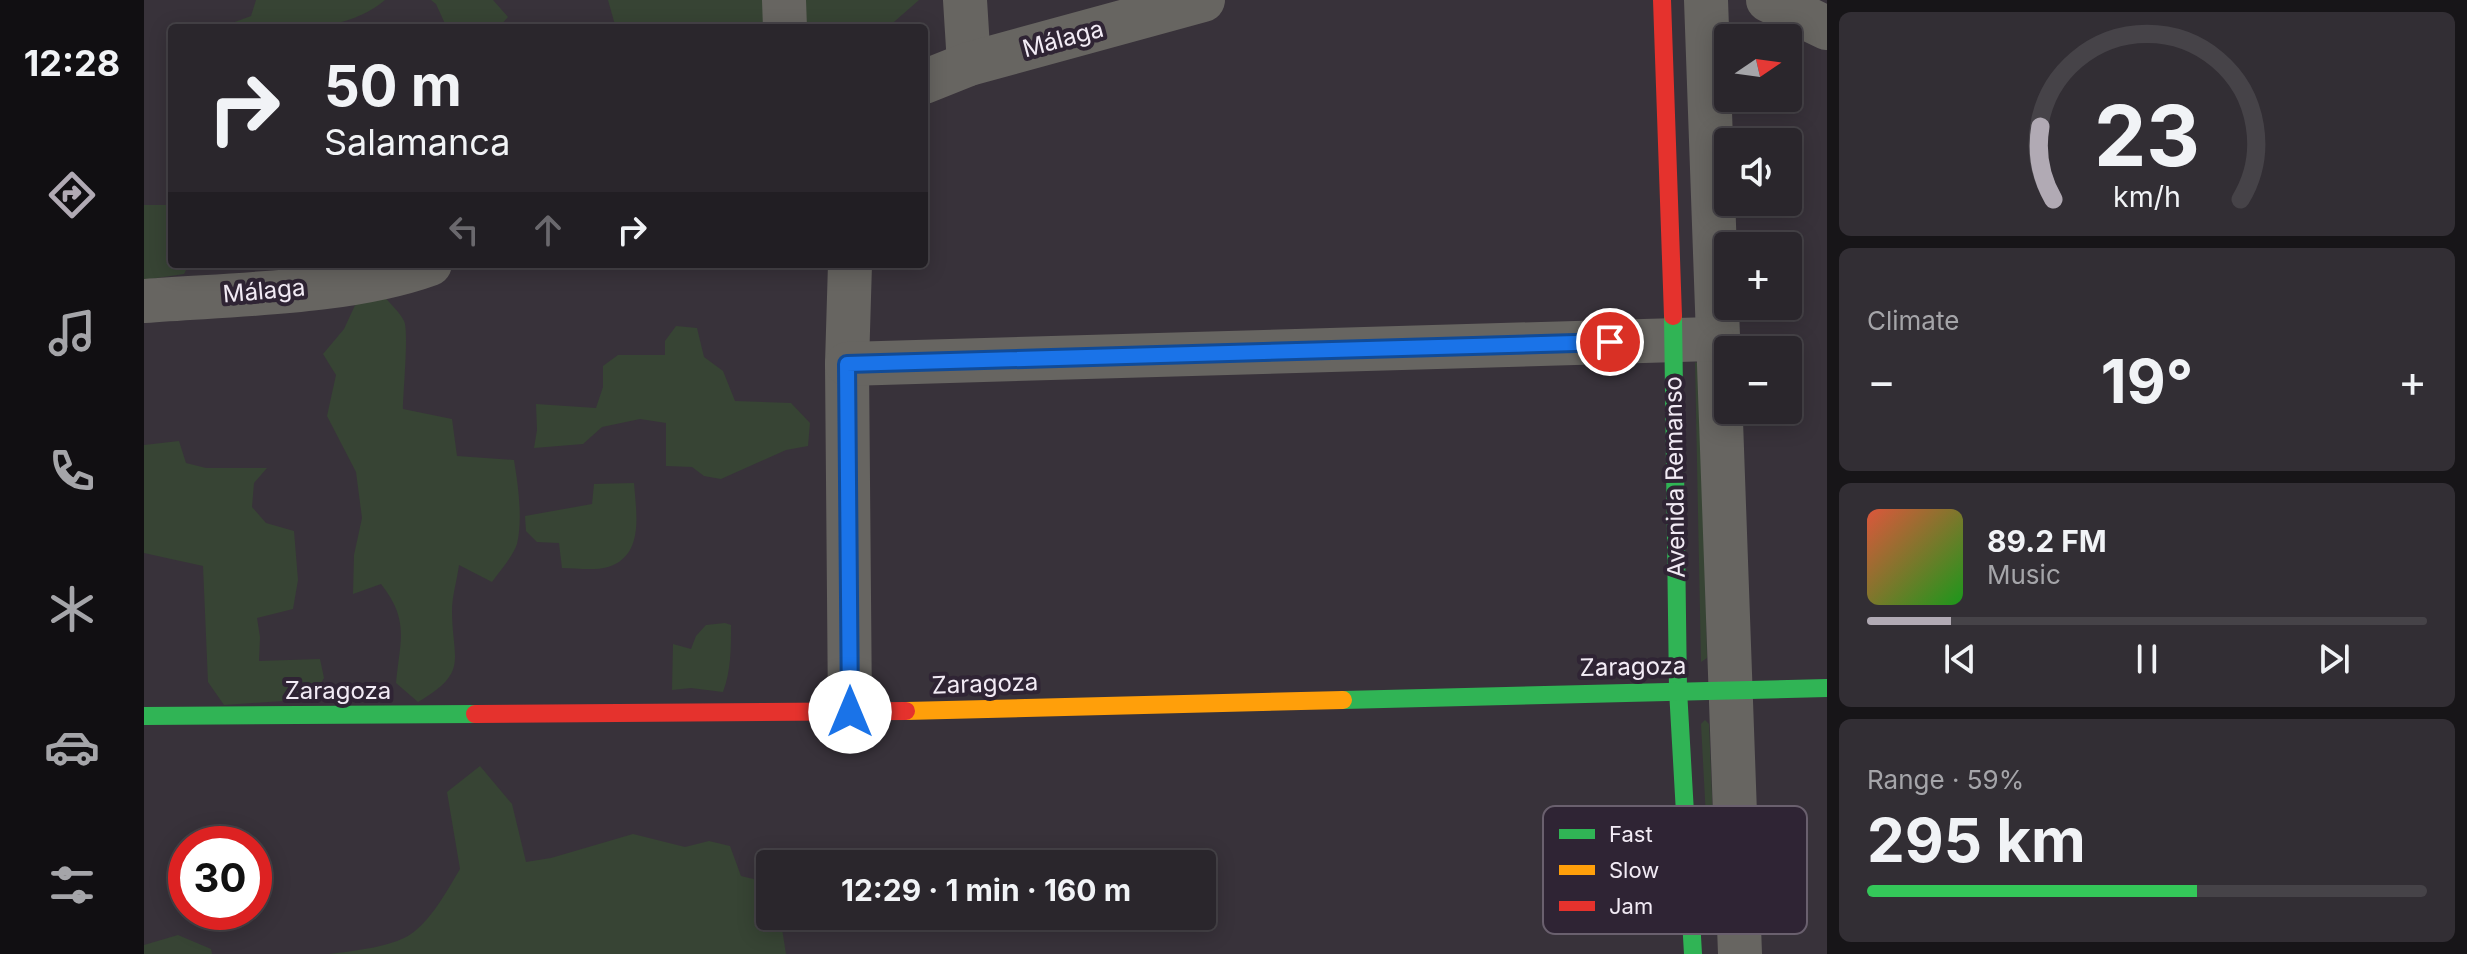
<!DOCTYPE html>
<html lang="en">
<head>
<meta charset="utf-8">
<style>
  :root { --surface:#2a262c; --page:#322e34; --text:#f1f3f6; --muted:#a5a5a9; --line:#464348; --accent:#b1aab4 }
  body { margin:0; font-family:Inter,sans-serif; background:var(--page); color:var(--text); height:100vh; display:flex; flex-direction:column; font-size:30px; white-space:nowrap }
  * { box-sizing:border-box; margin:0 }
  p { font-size:26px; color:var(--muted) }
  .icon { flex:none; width:44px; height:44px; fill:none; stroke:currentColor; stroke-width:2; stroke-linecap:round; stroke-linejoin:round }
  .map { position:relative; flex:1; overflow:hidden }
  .side { display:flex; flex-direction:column; gap:12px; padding:12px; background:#171518; width:640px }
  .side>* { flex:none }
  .hud { position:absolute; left:24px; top:24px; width:760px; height:244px; border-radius:8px; box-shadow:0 4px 20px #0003,0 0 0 2px var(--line); background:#2a262c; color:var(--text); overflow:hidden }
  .needle { width:52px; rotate:77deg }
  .fabs { position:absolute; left:1570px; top:24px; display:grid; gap:16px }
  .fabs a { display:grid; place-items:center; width:88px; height:88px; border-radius:8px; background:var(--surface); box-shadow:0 4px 20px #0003,0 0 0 2px var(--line); font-size:40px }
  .speed { position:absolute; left:24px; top:826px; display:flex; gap:16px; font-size:40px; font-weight:700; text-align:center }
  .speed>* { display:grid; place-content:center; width:104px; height:104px; border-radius:50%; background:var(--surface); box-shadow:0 4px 20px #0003,0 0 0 2px var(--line); line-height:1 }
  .speed .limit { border:12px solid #d22; background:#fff; color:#111 }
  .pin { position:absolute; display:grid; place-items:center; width:68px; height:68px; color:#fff; margin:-34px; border:4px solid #fff; border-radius:50%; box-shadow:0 2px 8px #0007 }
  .me { position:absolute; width:88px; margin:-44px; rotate:0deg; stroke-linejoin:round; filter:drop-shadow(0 0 6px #0008) }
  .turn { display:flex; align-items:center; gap:28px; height:168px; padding:0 24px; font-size:36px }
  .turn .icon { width:104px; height:104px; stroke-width:2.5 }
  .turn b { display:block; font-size:56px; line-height:68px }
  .lanes { display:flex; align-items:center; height:76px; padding:0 24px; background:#0003; justify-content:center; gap:40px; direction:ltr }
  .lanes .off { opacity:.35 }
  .big { font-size:60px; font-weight:700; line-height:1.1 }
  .side .widget { flex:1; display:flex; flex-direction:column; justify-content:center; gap:12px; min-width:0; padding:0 28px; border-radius:12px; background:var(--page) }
  .side .dial { align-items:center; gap:0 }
  .dial svg { height:208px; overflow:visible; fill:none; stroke:var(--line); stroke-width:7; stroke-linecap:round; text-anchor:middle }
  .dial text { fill:var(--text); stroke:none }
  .song { display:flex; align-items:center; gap:24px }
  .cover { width:96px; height:96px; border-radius:12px; background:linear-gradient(135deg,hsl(10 70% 55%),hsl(120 70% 35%)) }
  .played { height:8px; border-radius:4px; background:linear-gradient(90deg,var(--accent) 15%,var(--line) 15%) }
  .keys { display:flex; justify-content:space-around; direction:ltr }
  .heat { display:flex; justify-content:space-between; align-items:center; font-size:44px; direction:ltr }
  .charge { height:12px; border-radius:6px; background:linear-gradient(90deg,#34c759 59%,var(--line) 0) }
  .trip { position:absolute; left:612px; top:850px; width:460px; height:80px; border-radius:8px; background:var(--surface); box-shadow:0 4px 20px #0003,0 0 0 2px var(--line); font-weight:700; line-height:80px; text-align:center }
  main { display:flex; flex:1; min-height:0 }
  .tab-bar { display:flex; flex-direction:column; width:144px; justify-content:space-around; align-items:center; background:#110f12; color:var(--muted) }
  .tab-bar .icon { width:56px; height:56px }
  .tab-bar .current { color:var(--accent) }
  .tab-bar b { font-size:36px; color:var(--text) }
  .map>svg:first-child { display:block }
  .green { fill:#374434 }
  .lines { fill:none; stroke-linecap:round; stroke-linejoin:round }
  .street { stroke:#676561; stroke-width:44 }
  .fast { stroke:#30b455; stroke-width:18 }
  .slow { stroke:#ff9f0a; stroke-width:18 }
  .jam { stroke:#e5322d; stroke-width:18 }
  .route-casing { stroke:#114b97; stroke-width:20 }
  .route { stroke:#1a73e8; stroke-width:14 }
  .labels { text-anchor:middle; stroke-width:8; stroke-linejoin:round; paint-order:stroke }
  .street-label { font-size:24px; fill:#f2ebf5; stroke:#2f2434 }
  .key { fill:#2f2434; stroke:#6a606e; stroke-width:2 }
  .key-label { font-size:22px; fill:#f2ebf5 }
</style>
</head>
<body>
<main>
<nav class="tab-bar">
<b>12:28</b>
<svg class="icon current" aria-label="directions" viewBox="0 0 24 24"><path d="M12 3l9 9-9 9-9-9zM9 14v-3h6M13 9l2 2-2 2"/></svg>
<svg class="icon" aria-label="music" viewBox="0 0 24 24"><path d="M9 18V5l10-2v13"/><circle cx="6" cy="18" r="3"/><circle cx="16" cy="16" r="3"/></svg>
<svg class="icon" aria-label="phone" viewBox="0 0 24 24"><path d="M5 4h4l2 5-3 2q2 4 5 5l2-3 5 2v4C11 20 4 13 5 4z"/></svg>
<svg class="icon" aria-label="climate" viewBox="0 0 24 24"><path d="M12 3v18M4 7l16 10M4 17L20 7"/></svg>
<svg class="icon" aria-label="car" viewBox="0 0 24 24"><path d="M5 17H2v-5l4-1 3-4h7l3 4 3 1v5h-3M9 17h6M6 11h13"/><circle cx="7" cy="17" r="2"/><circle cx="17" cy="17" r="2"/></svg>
<svg class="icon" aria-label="filters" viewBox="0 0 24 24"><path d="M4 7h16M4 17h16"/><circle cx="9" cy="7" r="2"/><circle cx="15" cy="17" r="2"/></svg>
</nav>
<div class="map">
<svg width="1683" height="954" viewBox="0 0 1683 954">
  <rect width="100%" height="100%" fill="#38323a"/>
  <!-- green -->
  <g class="green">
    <path d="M112 0H241C196 37 135 28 81 28L80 26 107 16Z"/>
    <path d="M287 0H349L364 17 354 28H303L292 4Z"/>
    <path d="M464 0H640L635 28 471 25Z"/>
    <path d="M657 0H775L743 28H659Z"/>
    <path d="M0 205H22L28 230V264H45L40 274 0 280Z"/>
    <path d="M240 296C246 304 256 312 260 321 265 330 259 393 259 409L308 419 313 456 370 460C374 485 379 518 373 544 369 556 356 571 348 582L315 565C313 580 308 596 308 610 308 660 326 672 274 702L252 683C256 640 266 621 237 584L209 594 210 555 218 518 212 472 183 416 192 375 179 354 200 329 213 301Z"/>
    <path d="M532 326 553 328 560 357 579 371 591 401 647 403 666 423 664 446 642 450 577 479 560 476 548 467 522 466V423L496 419 458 427 439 444 390 448 393 430 392 404 452 408 459 387V366L474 355H521V341Z"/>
    <path d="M1551 362 1557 365 1563 658 1557 662Z"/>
    <path d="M35 441 42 463 62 468H123L110 483 108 507 122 523 150 531 154 580 149 609 113 618 116 637 115 661 176 659 180 678 168 699 80 705 64 682 59 566 0 553V445Z"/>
    <path d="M490 483C492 512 501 556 464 567 450 571 432 568 418 568L415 543 393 542 382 531 381 516 448 504 450 484Z"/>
    <path d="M581 623 587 625C587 649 587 670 579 692L547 688 528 690 529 644 547 649 552 636 562 625Z"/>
    <path d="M1561 720 1565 724 1572 891 1569 894H1566L1557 724Z"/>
    <path d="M336 766 368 804 382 862 407 858 489 834 541 847 565 841 586 846 597 876 626 883V916H636L642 954H185C208 951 253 947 271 931 290 915 303 891 316 869L303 792Z"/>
    <path d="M34 935 67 949 68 954H0V945Z"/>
  </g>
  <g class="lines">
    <!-- street -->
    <g class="street">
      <path d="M640 0 641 28"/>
      <path d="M821 0 825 64"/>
      <path d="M1562 0 1596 954"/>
      <path d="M1624 0 1683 28"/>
      <path d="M780 82 825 64 1059 0"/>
      <path d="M706 264 703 364 706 712"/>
      <path d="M0 301C89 294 203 294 286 264"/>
      <path d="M703 364 1568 339"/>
    </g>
    <!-- fast -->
    <g class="fast">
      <path d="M1529 316 1534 690 1549 954"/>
      <path d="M1199 700 1683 688"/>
      <path d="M0 716 331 714"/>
    </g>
    <!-- slow -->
    <path class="slow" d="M762 711 1199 700"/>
    <!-- jam -->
    <g class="jam">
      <path d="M1518 0 1529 316"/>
      <path d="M331 714 762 711"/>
    </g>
  </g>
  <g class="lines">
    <defs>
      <path id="route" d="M706 712 703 364 1466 342"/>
    </defs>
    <!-- route casing -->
    <use href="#route" class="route-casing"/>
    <!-- route -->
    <use href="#route" class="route"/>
  </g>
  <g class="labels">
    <!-- street labels -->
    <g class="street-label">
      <text transform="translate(919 39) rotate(-15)" y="8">Málaga</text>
      <text transform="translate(120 291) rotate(-5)" y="8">Málaga</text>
      <text transform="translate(1531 477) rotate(-91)" y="8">Avenida Remanso</text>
      <text transform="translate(1489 667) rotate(-1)" y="8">Zaragoza</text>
      <text transform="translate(841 684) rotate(-2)" y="8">Zaragoza</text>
      <text x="194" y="699">Zaragoza</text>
    </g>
  </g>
  <!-- legend -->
  <rect x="1399" y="806" width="264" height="128" rx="12" class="key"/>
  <rect x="1415" y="829" width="36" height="10" fill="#30b455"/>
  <rect x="1415" y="865" width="36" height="10" fill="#ff9f0a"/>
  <rect x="1415" y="901" width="36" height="10" fill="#e5322d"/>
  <g class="key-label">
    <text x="1465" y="842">Fast</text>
    <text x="1465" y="878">Slow</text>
    <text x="1465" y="914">Jam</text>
  </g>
</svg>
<div class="fabs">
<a><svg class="needle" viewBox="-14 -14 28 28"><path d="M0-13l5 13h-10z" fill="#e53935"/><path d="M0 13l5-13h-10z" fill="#a5a5a9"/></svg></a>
<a><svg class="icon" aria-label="sound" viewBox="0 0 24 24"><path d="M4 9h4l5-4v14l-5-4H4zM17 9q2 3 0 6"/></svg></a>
<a>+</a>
<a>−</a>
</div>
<div class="speed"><div class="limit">30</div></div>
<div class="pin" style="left:1466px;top:342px;background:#d93025"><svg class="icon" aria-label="arrive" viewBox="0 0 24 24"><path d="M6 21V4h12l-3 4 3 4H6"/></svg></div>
<svg class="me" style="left:706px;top:712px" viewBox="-20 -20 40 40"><circle r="19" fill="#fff"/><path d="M0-13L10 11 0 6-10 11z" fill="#1a73e8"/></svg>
<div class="trip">12:29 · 1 min · 160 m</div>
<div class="hud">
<div class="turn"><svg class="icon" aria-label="right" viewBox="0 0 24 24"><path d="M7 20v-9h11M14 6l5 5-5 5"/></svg><div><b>50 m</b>Salamanca</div></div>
<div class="lanes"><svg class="icon off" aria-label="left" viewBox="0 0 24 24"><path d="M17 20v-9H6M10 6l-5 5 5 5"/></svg><svg class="icon off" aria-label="ahead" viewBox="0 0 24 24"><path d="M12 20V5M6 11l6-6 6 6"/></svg><svg class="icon" aria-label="right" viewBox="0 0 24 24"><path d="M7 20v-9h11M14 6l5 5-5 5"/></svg></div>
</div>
</div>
<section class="side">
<div class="widget dial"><svg viewBox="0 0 100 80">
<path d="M14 69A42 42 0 1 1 86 69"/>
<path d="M14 69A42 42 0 0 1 9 41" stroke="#b1aab4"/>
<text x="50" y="56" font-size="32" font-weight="700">23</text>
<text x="50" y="72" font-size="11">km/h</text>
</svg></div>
<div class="widget"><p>Climate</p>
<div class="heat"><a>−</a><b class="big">19°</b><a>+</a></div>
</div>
<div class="widget">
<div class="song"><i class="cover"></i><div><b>89.2 FM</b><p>Music</p></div></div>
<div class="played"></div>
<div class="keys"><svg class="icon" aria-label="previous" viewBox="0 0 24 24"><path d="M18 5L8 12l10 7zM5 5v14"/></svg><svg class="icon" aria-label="pause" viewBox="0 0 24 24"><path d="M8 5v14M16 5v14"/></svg><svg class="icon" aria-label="next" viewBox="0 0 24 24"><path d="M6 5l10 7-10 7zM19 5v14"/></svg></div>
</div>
<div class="widget"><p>Range · 59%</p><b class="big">295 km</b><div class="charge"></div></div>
</section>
</main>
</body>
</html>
